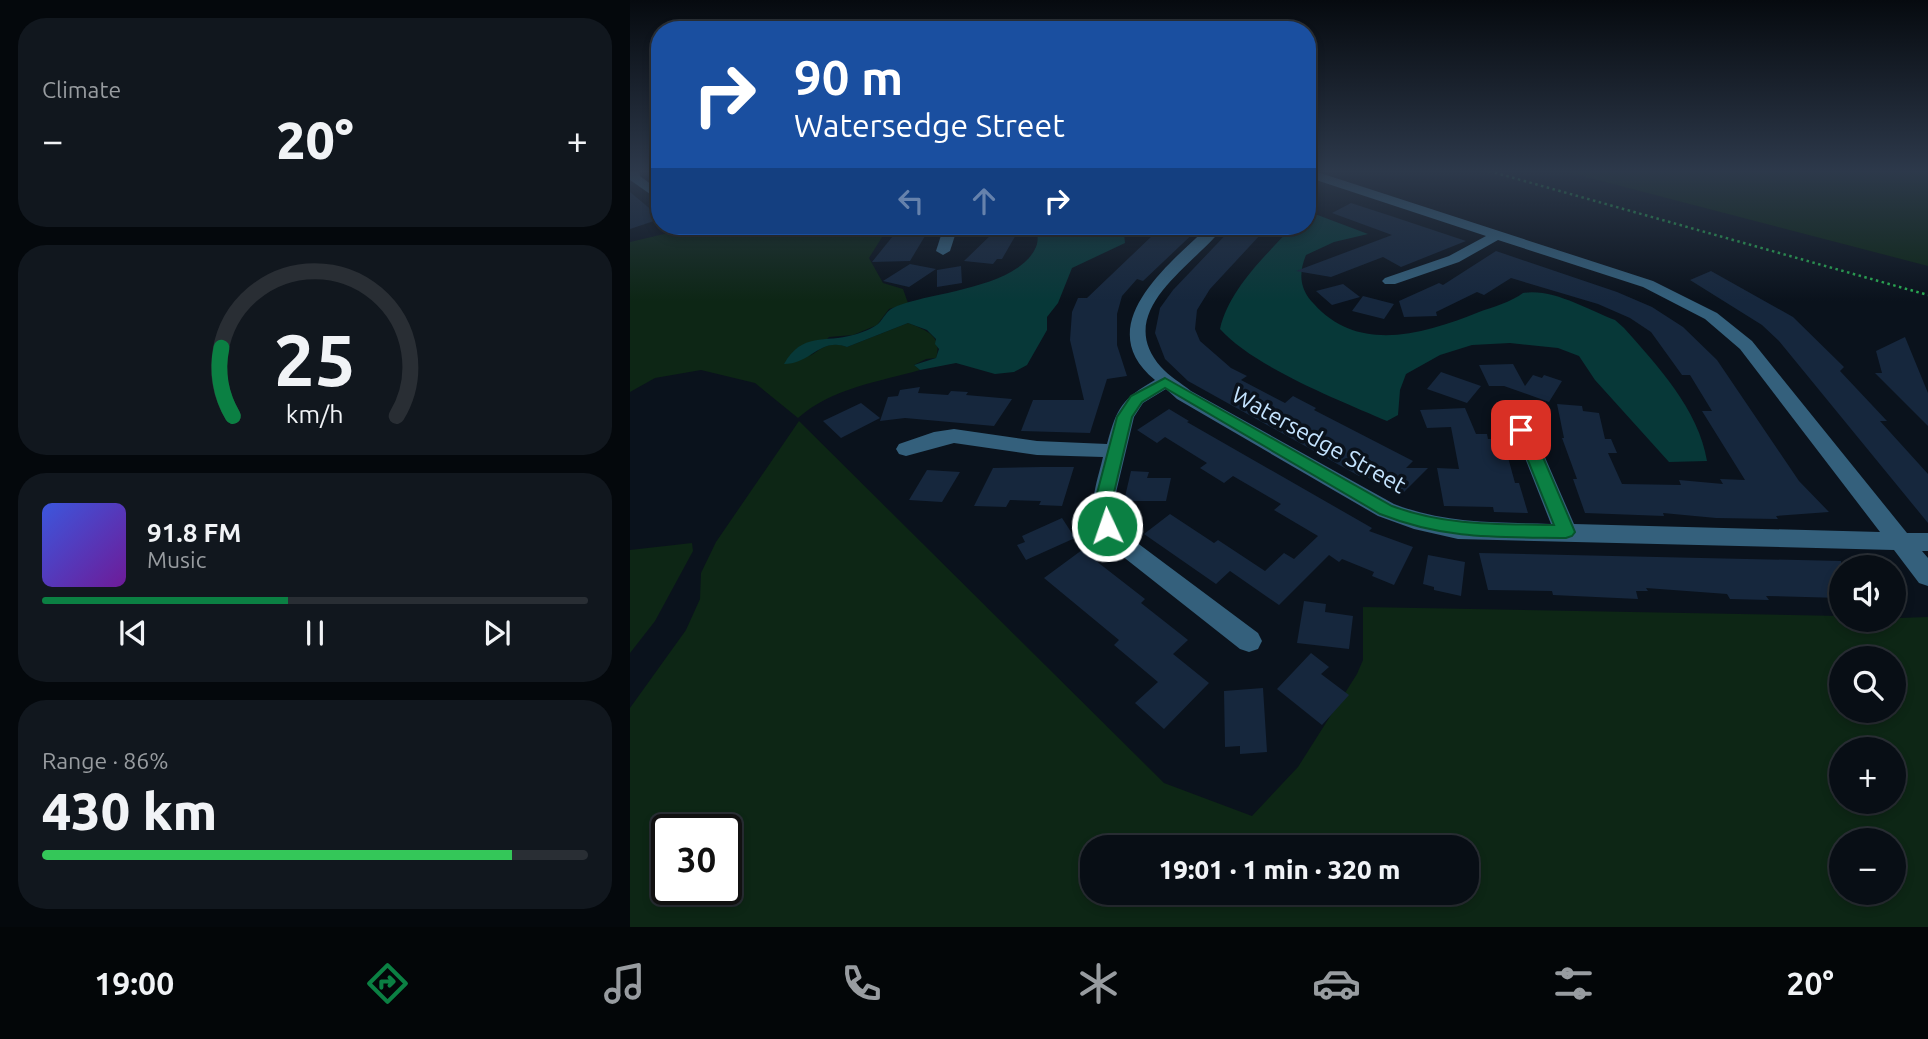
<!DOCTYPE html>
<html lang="en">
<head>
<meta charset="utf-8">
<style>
  :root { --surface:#080e15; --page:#11171e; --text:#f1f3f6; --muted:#989ca0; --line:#292e34; --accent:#0b8043 }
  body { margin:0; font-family:Ubuntu,sans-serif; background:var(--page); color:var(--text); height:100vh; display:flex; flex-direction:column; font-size:26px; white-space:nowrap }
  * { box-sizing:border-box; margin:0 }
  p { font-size:23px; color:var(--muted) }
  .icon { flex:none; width:38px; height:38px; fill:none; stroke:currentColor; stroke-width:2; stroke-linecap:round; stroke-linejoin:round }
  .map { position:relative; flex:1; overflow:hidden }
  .panel { display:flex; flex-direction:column; gap:18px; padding:18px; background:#04080c; width:630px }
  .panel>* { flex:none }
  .hud { position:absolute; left:21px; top:21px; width:665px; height:214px; border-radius:28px; box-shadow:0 4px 10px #0003,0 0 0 2px var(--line); background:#1a4fa0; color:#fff; overflow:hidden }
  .fabs { position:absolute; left:1199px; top:555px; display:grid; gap:14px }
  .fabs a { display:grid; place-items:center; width:77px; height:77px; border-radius:50%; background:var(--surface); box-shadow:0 4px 10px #0003,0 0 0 2px var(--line); font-size:35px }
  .speed { position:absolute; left:21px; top:814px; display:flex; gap:14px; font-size:35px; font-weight:700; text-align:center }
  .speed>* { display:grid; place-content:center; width:91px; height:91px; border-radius:50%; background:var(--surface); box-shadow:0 4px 10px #0003,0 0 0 2px var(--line); line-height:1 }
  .speed .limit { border:4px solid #111; border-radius:10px; background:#fff; color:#111 }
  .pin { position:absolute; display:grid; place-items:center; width:60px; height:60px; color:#fff; margin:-30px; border-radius:14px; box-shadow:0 4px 10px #0006 }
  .me { position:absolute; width:77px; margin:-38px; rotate:357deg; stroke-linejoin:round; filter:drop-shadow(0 0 5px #0008) }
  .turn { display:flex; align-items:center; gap:24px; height:147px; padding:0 28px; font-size:32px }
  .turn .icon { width:91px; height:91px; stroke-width:2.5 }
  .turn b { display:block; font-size:49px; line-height:60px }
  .lanes { display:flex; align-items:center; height:66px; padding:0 28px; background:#0003; justify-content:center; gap:35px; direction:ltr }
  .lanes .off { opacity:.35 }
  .big { font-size:52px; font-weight:800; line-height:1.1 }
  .panel .widget { flex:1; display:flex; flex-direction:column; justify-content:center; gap:10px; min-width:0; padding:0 24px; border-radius:28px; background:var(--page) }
  .panel .dial { align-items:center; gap:0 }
  .dial svg { height:182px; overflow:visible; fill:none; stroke:var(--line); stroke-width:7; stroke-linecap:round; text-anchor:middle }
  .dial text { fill:var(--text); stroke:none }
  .song { display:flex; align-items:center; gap:21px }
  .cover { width:84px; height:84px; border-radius:10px; background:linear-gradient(135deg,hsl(230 70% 55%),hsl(280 70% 35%)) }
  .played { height:7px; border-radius:4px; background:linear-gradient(90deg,var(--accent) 45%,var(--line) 45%) }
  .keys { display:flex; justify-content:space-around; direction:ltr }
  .heat { display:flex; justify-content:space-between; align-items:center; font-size:38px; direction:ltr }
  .charge { height:10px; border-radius:5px; background:linear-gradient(90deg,#34c759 86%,var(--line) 0) }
  .trip { position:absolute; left:450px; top:835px; width:399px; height:70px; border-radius:28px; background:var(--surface); box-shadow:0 4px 10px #0003,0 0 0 2px var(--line); font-weight:800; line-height:70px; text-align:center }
  .dock { display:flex; height:112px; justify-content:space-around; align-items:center; background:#030608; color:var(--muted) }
  .dock .icon { width:49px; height:49px }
  .dock .on { color:var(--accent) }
  .dock b { font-size:32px; color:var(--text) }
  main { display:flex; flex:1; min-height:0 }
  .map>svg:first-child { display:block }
  .green { fill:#0d2615; fill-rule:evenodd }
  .water { fill:#073838 }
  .building { fill:#16273d }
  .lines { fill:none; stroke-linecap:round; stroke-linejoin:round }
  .path { stroke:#29af51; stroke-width:2.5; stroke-dasharray:2.5 3.5; stroke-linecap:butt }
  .minor { fill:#34607c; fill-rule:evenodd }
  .route { fill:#0b8043; stroke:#07532c; stroke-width:2 }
  .labels { text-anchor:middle; stroke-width:7; stroke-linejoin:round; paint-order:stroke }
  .street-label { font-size:23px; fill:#c5e4ff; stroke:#0a121c }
</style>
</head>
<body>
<main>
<section class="panel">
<div class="widget"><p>Climate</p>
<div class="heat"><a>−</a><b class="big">20°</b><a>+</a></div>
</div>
<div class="widget dial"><svg viewBox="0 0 100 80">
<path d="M14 69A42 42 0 1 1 86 69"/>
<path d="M14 69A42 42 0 0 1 9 39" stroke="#0b8043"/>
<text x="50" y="56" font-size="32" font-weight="700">25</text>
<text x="50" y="72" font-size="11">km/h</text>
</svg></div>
<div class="widget">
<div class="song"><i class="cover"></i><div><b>91.8 FM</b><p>Music</p></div></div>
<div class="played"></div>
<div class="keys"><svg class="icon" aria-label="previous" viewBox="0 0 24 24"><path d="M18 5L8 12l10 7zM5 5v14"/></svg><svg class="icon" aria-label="pause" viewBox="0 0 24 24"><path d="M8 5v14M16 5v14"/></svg><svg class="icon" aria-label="next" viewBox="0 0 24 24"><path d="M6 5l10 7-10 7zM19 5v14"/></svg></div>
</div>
<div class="widget"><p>Range · 86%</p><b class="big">430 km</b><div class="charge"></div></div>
</section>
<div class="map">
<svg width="1298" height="927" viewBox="0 0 1298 927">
  <rect width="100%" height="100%" fill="#0a121c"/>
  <!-- green -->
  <g class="green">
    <path d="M933 171H1298V266Z"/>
    <path d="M68 226H259L239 258 253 283 273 289 278 303 259 309 247 325 223 335 199 337 179 357C193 347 200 341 217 347L278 323C296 330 313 336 306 358L296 359 284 365 290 370C248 382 202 388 168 418L125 383 71 370 25 378 0 392V242Z"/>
    <path d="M169 421 534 783 622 816 668 767 727 674 733 660V607L1211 616V620L1298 617V927H0V708L56 630 70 599 71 573 86 542ZM1211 658H1264V710H1211ZM1211 749H1264V802H1211ZM37 830H96V889H37ZM1211 840H1264V892H1211ZM462 847H836V892H462Z"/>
    <path d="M62 543 63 551 25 621 0 653V550Z"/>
  </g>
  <!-- water -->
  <g class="water">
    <path d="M677 211 738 234 704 242 676 255C668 274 670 290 684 304 729 354 794 334 849 312 863 307 881 302 893 293 923 288 958 310 985 320L994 328C1027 365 1069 410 1077 461L1039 462 965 380 949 356 928 348 880 343 842 345 810 355 776 374 770 390 768 415 757 421C709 400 624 367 590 329 599 289 636 255 663 226H677Z"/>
    <path d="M407 226H503L494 233 495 243 442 268 428 303 417 317V330L397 365 384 372 365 374 326 363 290 370 284 365 306 358 309 349 305 344 306 339 297 330 278 323 217 347C190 337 181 364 154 364 172 332 195 343 223 335 230 333 242 329 248 324 255 317 256 310 267 306 303 292 388 288 406 247 409 240 407 233 407 226Z"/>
  </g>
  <!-- building -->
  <g class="building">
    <path d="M0 192 30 217V219L0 229Z"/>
    <path d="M721 203 761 216 836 241 771 267 753 257 701 277 666 271 762 235 702 213Z"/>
    <path d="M271 226H301L280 261 242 262Z"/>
    <path d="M544 226H571L513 281 507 279 492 296 487 314V345L497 376 477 379 460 433 391 431 403 400H454L440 340 442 312 448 298H457L523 235 532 237Z"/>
    <path d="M604 226H634L627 233 631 234 580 289 567 310 565 329 570 341 601 368 617 376 611 380 655 403 663 396 686 408 684 410 783 461 776 468H798L771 495 731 474 729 476 558 381 535 359 525 333 530 308 543 290Z"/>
    <path d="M379 231 378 234 387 233 372 259H367L363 264 334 261 364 232Z"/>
    <path d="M866 251 987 292 1022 307 1053 327 1087 360 1169 481 1199 512 1146 516 1148 519 1086 518 1033 513 1034 516 955 513 943 479H947L932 438H934L927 404 952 406 953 411 969 413 975 439H981L987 453H978L992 484 1051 485 1049 480 1093 484 1090 479 1115 480 1072 411H1082L1060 375H1052L1021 332 1000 318 968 304 881 278 854 295 847 292 806 312 807 316 774 317 769 301 809 283 813 285Z"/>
    <path d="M280 264 306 269 279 287 253 281Z"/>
    <path d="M331 266 332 283 307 287V270Z"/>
    <path d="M1081 271 1163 317 1214 367 1210 371 1257 421H1250L1298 474V523L1149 341 1132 325 1060 280Z"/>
    <path d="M713 284 730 297 702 305 686 291Z"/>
    <path d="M733 296 764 304 754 319 722 311Z"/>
    <path d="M1275 337 1298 393V426L1245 373H1252L1246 351Z"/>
    <path d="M883 364 895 386 903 375 912 378 914 375 932 381 919 402 874 386H859L849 365Z"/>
    <path d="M811 372 851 386 837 403 797 389Z"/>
    <path d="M290 387 288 393 318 395 321 391 338 392 336 395 382 399 364 426 275 418 250 421 258 397 268 396 270 390Z"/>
    <path d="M231 403 250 418 211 438 193 421Z"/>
    <path d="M835 408 846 434H857L858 439H873L885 483H889L898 513 864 512 863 507 814 506 807 468 829 469 821 427 797 428 790 410Z"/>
    <path d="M539 409 559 421 557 422 742 528 739 531 783 547 764 585 742 576 744 572 712 559 709 562 699 555 649 605 600 571 586 584 514 534 540 514 584 543 588 540 635 571 654 553 664 559 688 536 644 510 651 504 603 476 594 483 570 468 577 463 535 437 527 443 507 430Z"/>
    <path d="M412 467H444L432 506 409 505 411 501 380 500 376 507 344 506 363 468Z"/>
    <path d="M297 470 330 472 312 502 279 500Z"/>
    <path d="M501 471 519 472 517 478H541L536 501H494Z"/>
    <path d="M432 518 445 538 396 560 387 545 395 542 392 536Z"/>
    <path d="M452 550 515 599 511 603 558 640 543 654 579 683 534 729 505 703 528 682 484 645 489 640 414 578Z"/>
    <path d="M849 553 1211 561V598L1136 596 1139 600 1100 599 1097 594 1016 588 1018 591H1006L1008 599 923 595 922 591 858 590Z"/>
    <path d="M798 555 835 562 831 596 804 590V587L793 584Z"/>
    <path d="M674 601 696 604 695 612 723 616 719 649 667 643Z"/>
    <path d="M681 653 699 667 691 674 719 695 692 725 647 689Z"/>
    <path d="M633 688 637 752 610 754V746L595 747 594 691Z"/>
  </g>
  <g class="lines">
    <!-- path -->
    <path class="path" d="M859 171 1298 295"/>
    <!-- minor -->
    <g class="minor">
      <path d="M0 171H9L10 176 30 191V201L0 180Z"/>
      <path d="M677 171H684L1023 281 1087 313 1122 341 1277 533H1298V551H1292L1298 558V586L1289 583 1264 550 828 539 784 529 748 516 547 399 536 389 513 403 504 417 484 501 488 523 498 536 628 633 632 641 628 649 619 652 610 649 482 548C454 513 463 498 473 457L407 455 324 443 276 456 269 454 266 449 269 444 304 432 324 429 407 441 477 444C487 407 492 399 525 380 459 326 539 264 579 226H594C566 265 481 310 531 367 539 376 551 383 561 391L764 504C815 524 867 522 921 524L891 448 870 413 873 409H887L911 448 944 524 1250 532 1110 349 1075 319 1013 287 868 240 829 262 765 284H755L752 281 755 278 819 256 856 236 677 177Z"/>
      <path d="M314 226H328L320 251 313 255 306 251Z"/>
    </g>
  </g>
  <!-- sky -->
  <linearGradient id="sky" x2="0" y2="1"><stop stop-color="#060a0f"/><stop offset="0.57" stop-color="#2d394b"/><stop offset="1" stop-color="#2d394b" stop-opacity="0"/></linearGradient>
  <rect width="1298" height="301" fill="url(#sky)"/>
  <!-- route -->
  <path class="route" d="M535 378 762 506C815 526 868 524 924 525L893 448 883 430 891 425 896 427 909 448 945 532 942 536 936 538C867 537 816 540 750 514L535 388 512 402 502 417 482 501 486 526 484 531H471L465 501 487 417 501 396Z"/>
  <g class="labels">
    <!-- street labels -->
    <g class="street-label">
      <text transform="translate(689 440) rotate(29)" y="8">Watersedge Street</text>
    </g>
  </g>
</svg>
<div class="fabs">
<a><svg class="icon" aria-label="sound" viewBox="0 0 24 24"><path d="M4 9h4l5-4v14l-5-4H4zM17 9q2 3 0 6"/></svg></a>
<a><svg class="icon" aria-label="search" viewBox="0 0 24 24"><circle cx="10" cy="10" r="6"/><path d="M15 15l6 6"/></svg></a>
<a>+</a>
<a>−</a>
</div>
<div class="speed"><div class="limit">30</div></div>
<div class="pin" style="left:891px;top:430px;background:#d93025"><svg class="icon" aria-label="arrive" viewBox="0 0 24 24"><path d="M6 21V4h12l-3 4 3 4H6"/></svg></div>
<svg class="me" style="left:477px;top:526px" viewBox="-20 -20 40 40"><circle r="17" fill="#0b8043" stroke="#fff" stroke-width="3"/><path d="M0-11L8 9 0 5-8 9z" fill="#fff"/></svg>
<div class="trip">19:01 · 1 min · 320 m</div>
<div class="hud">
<div class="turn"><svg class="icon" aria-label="right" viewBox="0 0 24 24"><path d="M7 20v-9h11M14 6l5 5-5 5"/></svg><div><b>90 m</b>Watersedge Street</div></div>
<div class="lanes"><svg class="icon off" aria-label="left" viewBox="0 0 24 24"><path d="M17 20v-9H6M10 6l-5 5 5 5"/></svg><svg class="icon off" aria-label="ahead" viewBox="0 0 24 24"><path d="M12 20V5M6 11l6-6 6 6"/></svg><svg class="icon" aria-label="right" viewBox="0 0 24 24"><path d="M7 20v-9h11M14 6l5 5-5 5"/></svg></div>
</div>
</div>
</main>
<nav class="dock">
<b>19:00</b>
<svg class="icon on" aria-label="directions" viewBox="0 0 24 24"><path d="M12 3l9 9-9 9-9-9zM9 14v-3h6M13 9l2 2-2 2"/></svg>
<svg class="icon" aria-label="music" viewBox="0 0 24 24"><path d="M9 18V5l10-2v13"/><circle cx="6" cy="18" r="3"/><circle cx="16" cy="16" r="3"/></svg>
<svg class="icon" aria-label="phone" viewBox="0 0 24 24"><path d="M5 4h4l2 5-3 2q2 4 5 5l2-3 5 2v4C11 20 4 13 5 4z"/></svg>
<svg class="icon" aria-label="climate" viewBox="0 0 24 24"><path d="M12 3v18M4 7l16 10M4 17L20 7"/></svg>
<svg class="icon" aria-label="car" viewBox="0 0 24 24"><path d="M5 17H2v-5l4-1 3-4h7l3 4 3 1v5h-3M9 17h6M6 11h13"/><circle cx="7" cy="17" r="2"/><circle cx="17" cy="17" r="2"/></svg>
<svg class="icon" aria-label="filters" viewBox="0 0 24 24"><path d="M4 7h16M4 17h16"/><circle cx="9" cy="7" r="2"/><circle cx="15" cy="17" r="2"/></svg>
<b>20°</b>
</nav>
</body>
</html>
